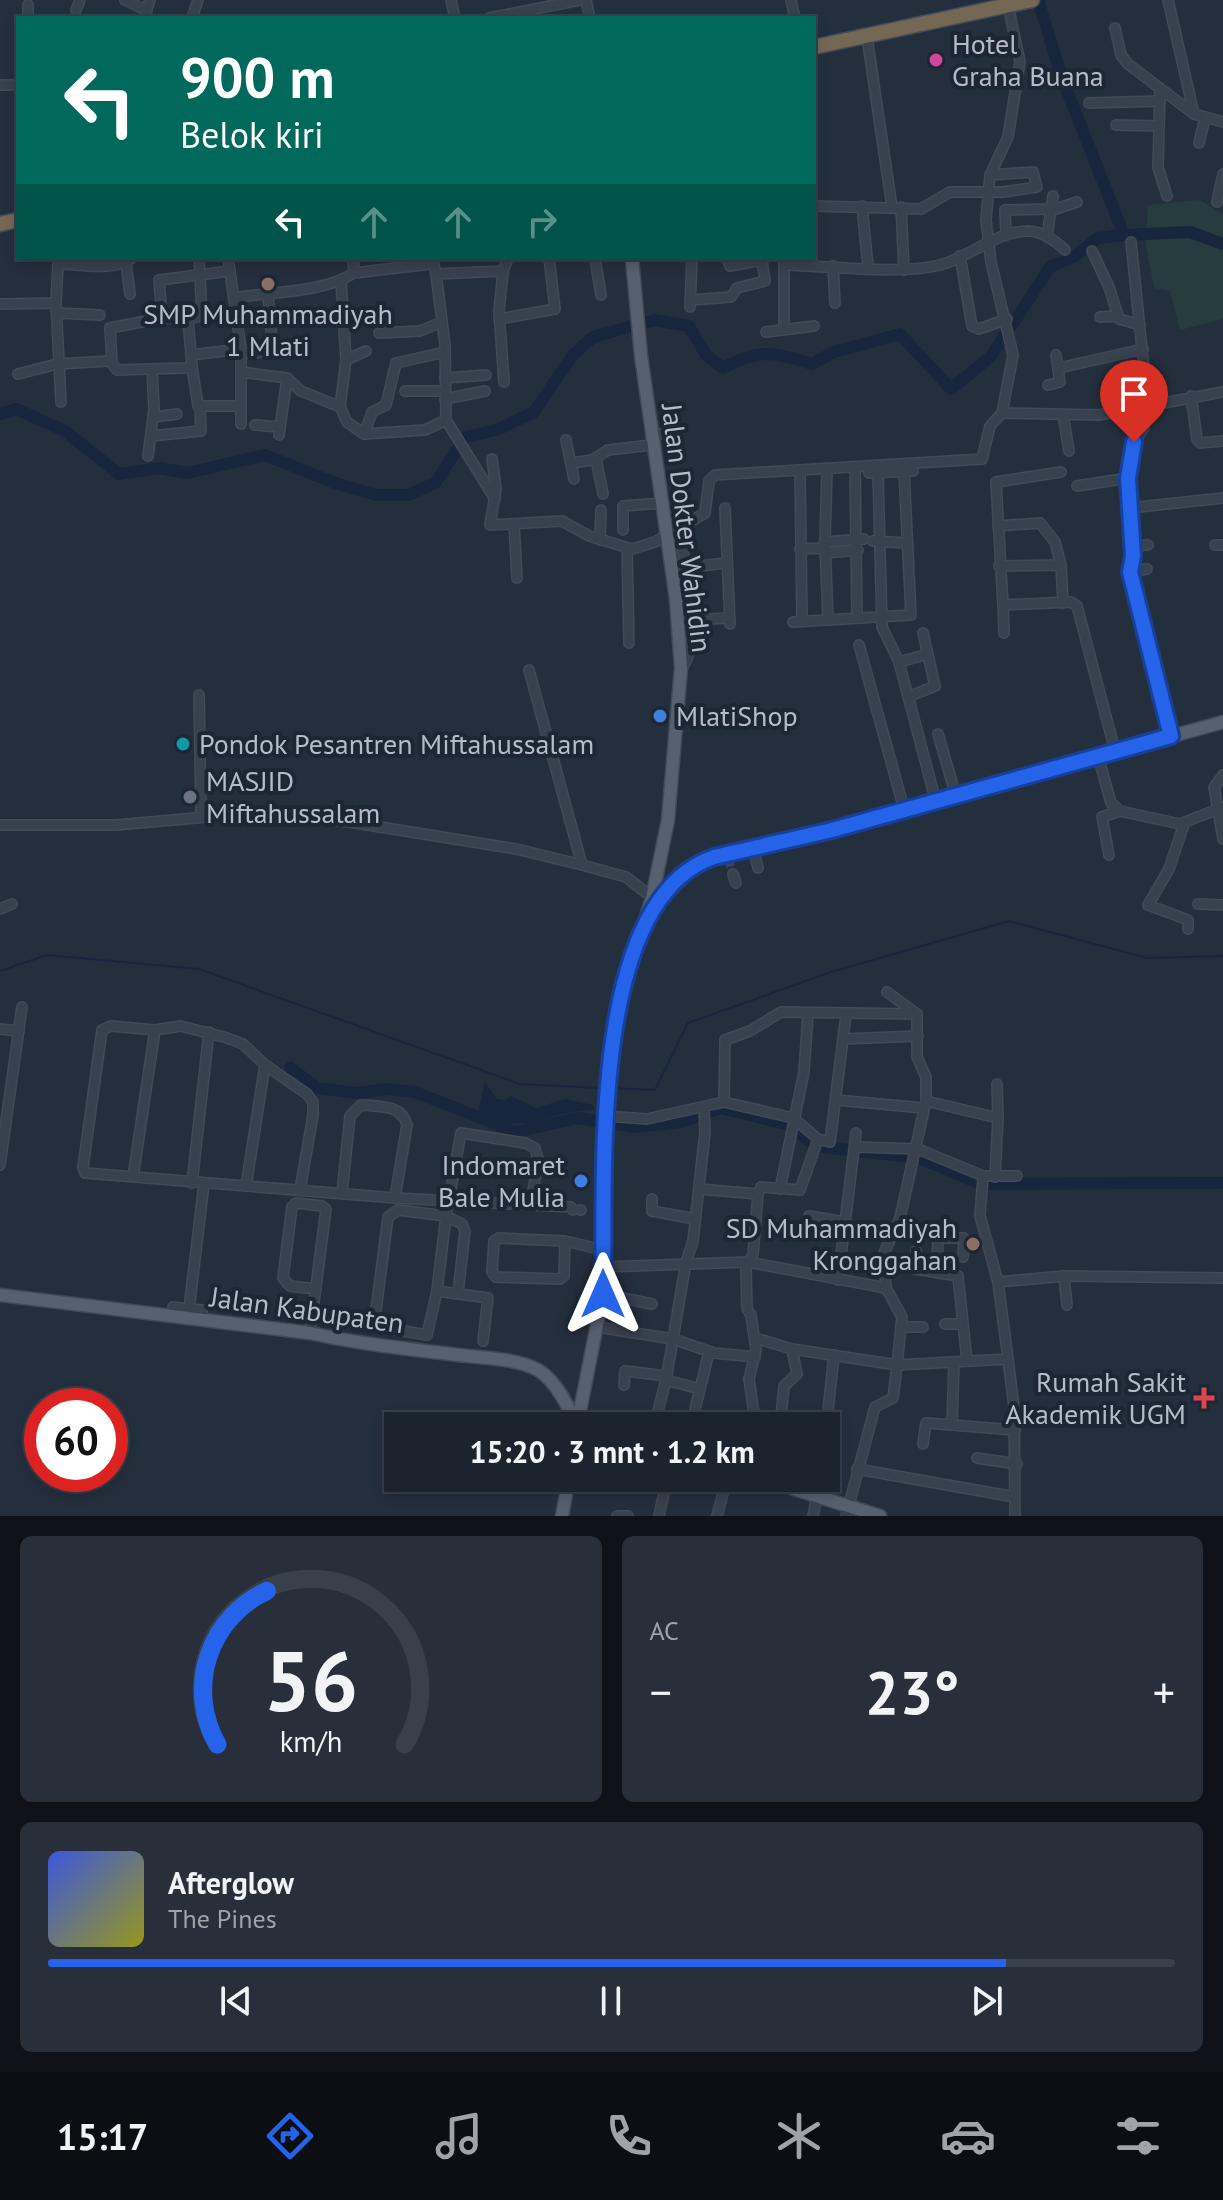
<!DOCTYPE html>
<html lang="id">
<head>
<meta charset="utf-8">
<style>
  :root { --surface:#1b232e; --page:#282f3a; --text:#f1f3f6; --muted:#a0a4aa; --line:#39404a; --accent:#2563eb }
  body { margin:0; font-family:"PT Sans",sans-serif; background:var(--page); color:var(--text); height:100vh; display:flex; flex-direction:column; font-size:30px; white-space:nowrap }
  * { box-sizing:border-box; margin:0 }
  p { font-size:26px; color:var(--muted) }
  .icon { flex:none; width:44px; height:44px; fill:none; stroke:currentColor; stroke-width:2; stroke-linecap:round; stroke-linejoin:round }
  .map { position:relative; height:1516px; overflow:hidden }
  .panel { display:flex; flex-direction:column; gap:20px; padding:20px; background:#0f1319; flex:1 }
  .panel>* { flex:none }
  .top-card { position:absolute; left:16px; top:16px; width:800px; height:244px; border-radius:0px; box-shadow:0 4px 12px #0003,0 0 0 2px var(--line); background:#00695c; color:#fff; overflow:hidden }
  .speed { position:absolute; left:24px; top:1388px; display:flex; gap:16px; font-size:40px; font-weight:700; text-align:center }
  .speed>* { display:grid; place-content:center; width:104px; height:104px; border-radius:50%; background:var(--surface); box-shadow:0 4px 12px #0003,0 0 0 2px var(--line); line-height:1 }
  .speed .limit { border:12px solid #d22; background:#fff; color:#111 }
  .pin { position:absolute; display:grid; place-items:center; width:68px; height:68px; color:#fff; margin:-82px -34px; border-radius:50% 50% 50% 0; rotate:-45deg; box-shadow:0 0 8px #0007 }
  .pin .icon { rotate:45deg }
  .me { position:absolute; width:88px; margin:-44px; rotate:0deg; stroke-linejoin:round; filter:drop-shadow(0 0 6px #0008) }
  .turn { display:flex; align-items:center; gap:28px; height:168px; padding:0 32px; font-size:36px }
  .turn .icon { width:104px; height:104px; stroke-width:2.5 }
  .turn b { display:block; font-size:56px; line-height:68px }
  .lanes { display:flex; align-items:center; height:76px; padding:0 32px; background:#0003; justify-content:center; gap:40px; direction:ltr }
  .lanes .off { opacity:.35 }
  .big { font-size:60px; font-weight:600; line-height:1.1 }
  .panel .card { flex:1; display:flex; flex-direction:column; justify-content:center; gap:12px; min-width:0; padding:0 28px; border-radius:12px; background:var(--page) }
  .panel .dial { align-items:center; gap:0 }
  .dial svg { height:208px; overflow:visible; fill:none; stroke:var(--line); stroke-width:7; stroke-linecap:round; text-anchor:middle }
  .dial text { fill:var(--text); stroke:none }
  .song { display:flex; align-items:center; gap:24px }
  .cover { width:96px; height:96px; border-radius:12px; background:linear-gradient(135deg,hsl(230 70% 55%),hsl(60 70% 35%)) }
  .played { height:8px; border-radius:4px; background:linear-gradient(90deg,var(--accent) 85%,var(--line) 85%) }
  .keys { display:flex; justify-content:space-around; direction:ltr }
  .heat { display:flex; justify-content:space-between; align-items:center; font-size:44px; direction:ltr }
  .panel .tiles { flex:1; display:grid; gap:20px; grid-template-columns:1fr 1fr }
  .card:last-child { grid-column:span 2 }
  .trip { position:absolute; left:384px; top:1412px; width:456px; height:80px; border-radius:0px; background:var(--surface); box-shadow:0 4px 12px #0003,0 0 0 2px var(--line); font-weight:600; line-height:80px; text-align:center }
  .tab-bar { display:flex; height:128px; justify-content:space-around; align-items:center; background:#0b0e12; color:var(--muted) }
  .tab-bar .icon { width:56px; height:56px }
  .tab-bar .selected { color:var(--accent) }
  .tab-bar b { font-size:36px; color:var(--text) }
  .map>svg:first-child { display:block }
  .green { fill:#263c3f }
  .water { fill:#17263c }
  .lines { fill:none; stroke-linecap:round; stroke-linejoin:round }
  .stream { stroke:#17263c; stroke-width:2 }
  .river { stroke:#17263c; stroke-width:12 }
  .minor-tunnel { stroke:#3a4453; stroke-width:9; stroke-dasharray:9 4.5; stroke-linecap:butt }
  .minor-casing { stroke:#414a57; stroke-width:12 }
  .major-casing { stroke:#414a57; stroke-width:15 }
  .highway-casing { stroke:#434c59; stroke-width:17 }
  .minor { stroke:#38414e; stroke-width:9 }
  .major { stroke:#56606e; stroke-width:12 }
  .highway { stroke:#746855; stroke-width:14 }
  .route-casing { stroke:#184099; stroke-width:20 }
  .route { stroke:#2563eb; stroke-width:14 }
  .hotel-dot { fill:#d1479c; stroke:#1d2633; stroke-width:3 }
  .education-dot { fill:#8d6e63; stroke:#1d2633; stroke-width:3 }
  .shop-dot { fill:#3f7fe0; stroke:#1d2633; stroke-width:3 }
  .culture-dot { fill:#0f9aa8; stroke:#1d2633; stroke-width:3 }
  .worship-dot { fill:#6b7280; stroke:#1d2633; stroke-width:3 }
  .health-dot { fill:#e0444e; stroke:#1d2633; stroke-width:3 }
  .labels { text-anchor:middle; stroke-width:8; stroke-linejoin:round; paint-order:stroke }
  .poi-label { font-size:28px; fill:#b4bcc9; stroke:#1d2633; text-anchor:start }
  .street-label { font-size:28px; fill:#b4bcc9; stroke:#1d2633 }
</style>
</head>
<body>
<div class="map">
<svg width="1223" height="1516" viewBox="0 0 1223 1516">
  <rect width="100%" height="100%" fill="#242f3e"/>
  <!-- green -->
  <path class="green" d="M1199 200 1223 214V319L1180 330 1170 291 1154 288 1146 245 1148 205Z"/>
  <!-- water -->
  <path class="water" d="M485 1082 497 1099 504 1100 511 1096 536 1108 565 1099 593 1105 594 1110C544 1110 533 1139 478 1112Z"/>
  <g class="lines">
    <!-- stream -->
    <g class="stream">
      <path d="M0 971 47 955 199 969 520 1084 600 1088"/>
      <path d="M610 1088 655 1090 688 1023 831 972 1009 921 1147 958 1223 956"/>
    </g>
    <!-- river -->
    <g class="river">
      <path d="M1038 0 1062 78 1124 235 1190 232 1223 244"/>
      <path d="M1012 325 1050 267 1075 256 1098 238 1124 235"/>
      <path d="M0 414 16 409 65 431 119 474 160 468 187 473 265 455 335 483 377 495H408L435 483 466 437 499 429 534 412 572 356 593 337 654 320 689 326 706 355 723 368C761 348 772 352 812 364L834 352 900 334 951 389 990 357 1007 332"/>
      <path d="M290 1068 318 1088 357 1093 386 1089 415 1092 516 1132 578 1118 635 1127 681 1122 720 1108 790 1125 815 1146 910 1157"/>
      <path d="M922 1159 980 1184 1223 1183"/>
    </g>
    <!-- minor-tunnel -->
    <path class="minor-tunnel" d="M728 858 731 868"/>
    <defs>
      <g id="minor">
        <path d="M125 0 147 11"/>
        <path d="M451 0 455 18"/>
        <path d="M586 0 590 18"/>
        <path d="M791 0 795 18"/>
        <path d="M1168 0 1194 114"/>
        <path d="M28 5V18"/>
        <path d="M76 10 80 0"/>
        <path d="M144 18 150 0"/>
        <path d="M192 18 198 0"/>
        <path d="M489 18 580 0"/>
        <path d="M1115 28 1121 55 1128 64 1194 114 1223 122"/>
        <path d="M867 37 892 207"/>
        <path d="M0 85H18"/>
        <path d="M1160 90 1158 167 1167 196"/>
        <path d="M1089 103 1160 101"/>
        <path d="M1116 125 1159 126"/>
        <path d="M1199 143 1205 118"/>
        <path d="M1217 202 1223 174"/>
        <path d="M814 206 921 209 950 192H1003L1037 187 1033 172 990 175"/>
        <path d="M862 206 868 267"/>
        <path d="M901 207 904 270"/>
        <path d="M1006 235 1005 210 1056 209 1077 202"/>
        <path d="M1047 237 1053 196"/>
        <path d="M1131 242 1144 369 1134 380 1144 428 1134 442 1129 464 1133 556 1130 572 1171 736"/>
        <path d="M1092 251 1109 287 1119 319 1140 325"/>
        <path d="M960 256 972 326 979 329 1007 319"/>
        <path d="M595 258 601 295"/>
        <path d="M126 263 130 294"/>
        <path d="M784 265C829 266 898 275 940 265 970 257 995 232 1027 231 1040 230 1056 241 1065 250"/>
        <path d="M833 266 835 303"/>
        <path d="M503 271 499 312 504 382"/>
        <path d="M354 273 430 264 434 265 436 274 503 271 508 258"/>
        <path d="M436 274 445 345 446 420 495 499"/>
        <path d="M268 296 272 342"/>
        <path d="M234 298C273 291 320 294 354 273L353 258"/>
        <path d="M691 300 731 297 737 288 765 281 762 260 730 266 727 258"/>
        <path d="M56 303 58 264C79 264 115 272 132 258"/>
        <path d="M0 304 56 303 61 402"/>
        <path d="M690 307 692 258"/>
        <path d="M57 313 100 315"/>
        <path d="M1100 317 1118 316"/>
        <path d="M162 318 159 280 230 271"/>
        <path d="M188 319 202 316 199 258"/>
        <path d="M499 319 555 309 549 258"/>
        <path d="M784 329V258"/>
        <path d="M766 332 814 326"/>
        <path d="M379 333 420 331 442 322"/>
        <path d="M241 353H258"/>
        <path d="M346 360 366 351"/>
        <path d="M112 362 110 328 162 318 188 319 191 355"/>
        <path d="M192 367 198 406H240"/>
        <path d="M1059 368 1143 349"/>
        <path d="M241 372 287 378 301 391 340 407 346 360 341 281"/>
        <path d="M18 374 57 364 110 361 117 370 185 368 192 367 191 355 241 349 228 258"/>
        <path d="M445 378 486 375"/>
        <path d="M1048 385 1060 382 1056 355"/>
        <path d="M405 391H445"/>
        <path d="M1191 396 1197 439 1200 443 1223 441"/>
        <path d="M445 399 485 391"/>
        <path d="M340 407 347 422 364 434 372 412 386 405 396 363 445 352"/>
        <path d="M1002 413 1099 415 1223 392"/>
        <path d="M1063 415 1069 451"/>
        <path d="M153 417 177 414"/>
        <path d="M241 424V349"/>
        <path d="M255 425 280 427"/>
        <path d="M364 434 425 430 446 420"/>
        <path d="M279 435 287 378"/>
        <path d="M151 436 201 431 200 408"/>
        <path d="M651 436 679 430"/>
        <path d="M566 440 574 479"/>
        <path d="M148 456 154 409 152 369"/>
        <path d="M492 459 496 489 490 525 562 521 589 536 632 549 655 542 705 513 709 481 715 475 982 459 990 426 1002 413 1013 355 991 262 986 220 990 175 1008 137 1020 62 1008 5"/>
        <path d="M596 459 603 494"/>
        <path d="M572 463 592 460 608 450 652 445"/>
        <path d="M855 468 857 618"/>
        <path d="M827 469 825 542 828 620"/>
        <path d="M800 471 802 621"/>
        <path d="M1061 472 996 482 1003 605 1071 602 1077 606 1115 751"/>
        <path d="M869 473 913 471"/>
        <path d="M878 473 882 627 899 662 936 802"/>
        <path d="M1077 486 1128 478"/>
        <path d="M725 508 730 624"/>
        <path d="M1129 508 1223 498"/>
        <path d="M514 524 517 578"/>
        <path d="M998 526 1040 523 1055 542 1061 565"/>
        <path d="M678 528C685 559 705 645 681 668"/>
        <path d="M623 530V506L662 503"/>
        <path d="M600 540 601 510"/>
        <path d="M873 541 907 543"/>
        <path d="M825 542 864 539"/>
        <path d="M1215 545H1223"/>
        <path d="M1132 546 1148 545"/>
        <path d="M627 549 629 643"/>
        <path d="M800 549 825 548"/>
        <path d="M825 553 858 550"/>
        <path d="M999 566 1061 565 1063 603"/>
        <path d="M671 569 727 563"/>
        <path d="M1130 572 1147 569"/>
        <path d="M1003 605 1004 633"/>
        <path d="M691 620 729 618"/>
        <path d="M793 622 911 615 904 471"/>
        <path d="M859 645 904 809"/>
        <path d="M899 662 928 654"/>
        <path d="M529 670 582 865"/>
        <path d="M199 695 201 817"/>
        <path d="M908 697 935 686 923 633"/>
        <path d="M938 734 956 796"/>
        <path d="M1098 756 1111 803 1120 811 1180 824 1223 807"/>
        <path d="M1223 775 1214 787 1223 839"/>
        <path d="M1184 824 1169 869 1148 905 1188 920V929"/>
        <path d="M0 825H116L253 813 349 822 516 849 582 865 626 877 654 899"/>
        <path d="M753 849 758 868"/>
        <path d="M1109 855 1102 817 1120 811"/>
        <path d="M733 874 736 883"/>
        <path d="M1198 904 1223 905"/>
        <path d="M0 909 12 904"/>
        <path d="M887 992 917 1014V1057L926 1077V1101"/>
        <path d="M0 1029 19 1031"/>
        <path d="M843 1039 918 1036"/>
        <path d="M997 1084 998 1118"/>
        <path d="M836 1100 924 1108"/>
        <path d="M724 1102 725 1040 750 1031 781 1012 917 1014"/>
        <path d="M604 1116 647 1119 724 1102 793 1118 818 1139 830 1142 846 1015"/>
        <path d="M855 1147 918 1149 983 1176H1017"/>
        <path d="M0 1165 22 1007"/>
        <path d="M983 1176 980 1216 998 1282 1008 1359"/>
        <path d="M133 1177 155 1030"/>
        <path d="M192 1183 209 1032"/>
        <path d="M246 1186 265 1065"/>
        <path d="M699 1189 758 1194"/>
        <path d="M780 1189 804 1072 808 1014"/>
        <path d="M300 1190 313 1115V1102L307 1094 265 1065 243 1044 227 1038 181 1026 155 1030 111 1026 102 1030 83 1167 85 1173 395 1198 571 1207 573 1210"/>
        <path d="M342 1193 350 1116 361 1105C381 1107 401 1104 407 1125L395 1198"/>
        <path d="M652 1199V1211L695 1219"/>
        <path d="M398 1210 446 1216 437 1291 427 1335 374 1326 388 1217Z"/>
        <path d="M580 1210H581"/>
        <path d="M809 1216 845 1222"/>
        <path d="M565 1241 564 1276 560 1279 496 1277 492 1272 494 1241 499 1238 565 1241 603 1250"/>
        <path d="M916 1251V1269L958 1276 967 1361"/>
        <path d="M603 1267 748 1262 886 1288"/>
        <path d="M937 1271 938 1238H964L963 1257"/>
        <path d="M1064 1276 1067 1305"/>
        <path d="M838 1280 856 1133"/>
        <path d="M998 1282 1064 1276 1223 1278"/>
        <path d="M437 1291 488 1298 483 1341"/>
        <path d="M458 1293 465 1231 462 1224 446 1216 461 1133 525 1143 535 1148 538 1159 531 1205"/>
        <path d="M603 1294 652 1304"/>
        <path d="M172 1316 173 1307 189 1309"/>
        <path d="M202 1319V1310L189 1309 204 1184"/>
        <path d="M945 1324H963"/>
        <path d="M597 1327 673 1339 714 1353 755 1357"/>
        <path d="M901 1327H923"/>
        <path d="M310 1333 326 1209 322 1206 296 1203 292 1207 283 1278 290 1286 316 1289"/>
        <path d="M755 1338 792 1349 897 1365 902 1317 886 1288 884 1253 900 1218 926 1101 998 1118 995 1177"/>
        <path d="M954 1363 952 1425 1015 1430"/>
        <path d="M666 1380 700 1389"/>
        <path d="M624 1385 625 1371 667 1376"/>
        <path d="M654 1426 666 1380 686 1262 693 1241 705 1132 704 1109"/>
        <path d="M691 1426 709 1352"/>
        <path d="M749 1426 754 1414 749 1379 756 1350 751 1315 747 1309 746 1269 753 1254 758 1194 761 1187 800 1190 818 1139"/>
        <path d="M780 1426 784 1386 797 1374 792 1349"/>
        <path d="M826 1429 834 1355"/>
        <path d="M923 1444 926 1423 952 1425"/>
        <path d="M977 1458 1017 1464"/>
        <path d="M857 1469 1015 1497"/>
        <path d="M803 1491 806 1478"/>
        <path d="M617 1516H628"/>
        <path d="M659 1516 667 1478"/>
        <path d="M717 1516 727 1478"/>
        <path d="M813 1516 817 1495"/>
        <path d="M846 1516 875 1407 893 1398 897 1365 1008 1359 1014 1407 1015 1516"/>
      </g>
      <g id="major">
        <path d="M651 909 697 864 714 857 832 830 1223 722"/>
        <path d="M0 1295 310 1333C359 1344 409 1349 458 1355 482 1358 516 1358 538 1370 556 1381 569 1407 576 1426"/>
        <path d="M577 1426 603 1294 607 1080 620 1000 652 898 668 820 681 668 676 599 641 356 632 258"/>
        <path d="M759 1478 880 1516"/>
        <path d="M562 1516 569 1478"/>
      </g>
      <g id="highway">
        <path d="M814 47 1032 0"/>
        <path d="M0 224 18 220"/>
      </g>
    </defs>
    <!-- minor casing -->
    <use href="#minor" class="minor-casing"/>
    <!-- major casing -->
    <use href="#major" class="major-casing"/>
    <!-- highway casing -->
    <use href="#highway" class="highway-casing"/>
    <!-- minor -->
    <use href="#minor" class="minor"/>
    <!-- major -->
    <use href="#major" class="major"/>
    <!-- highway -->
    <use href="#highway" class="highway"/>
  </g>
  <g class="lines">
    <defs>
      <path id="route" d="M603 1294C606 1185 586 901 714 857L832 830 1171 736 1130 572 1133 556 1128 478 1134 442"/>
    </defs>
    <!-- route casing -->
    <use href="#route" class="route-casing"/>
    <!-- route -->
    <use href="#route" class="route"/>
  </g>
  <!-- markers -->
  <circle class="hotel-dot" cx="936" cy="60" r="8"/>
  <g class="education-dot">
    <circle cx="268" cy="284" r="8"/>
    <circle cx="973" cy="1244" r="8"/>
  </g>
  <g class="shop-dot">
    <circle cx="660" cy="716" r="8"/>
    <circle cx="581" cy="1181" r="8"/>
  </g>
  <circle class="culture-dot" cx="183" cy="744" r="8"/>
  <circle class="worship-dot" cx="190" cy="797" r="8"/>
  <path class="health-dot" d="M1200 1386h8v8h8v8h-8v8h-8v-8h-8v-8h8z"/>
  <g class="labels">
    <!-- poi labels -->
    <g class="poi-label">
      <text x="952" y="54">Hotel<tspan x="952" dy="32">Graha Buana</tspan></text>
      <text x="268" y="324" text-anchor="middle">SMP Muhammadiyah<tspan x="268" dy="32">1 Mlati</tspan></text>
      <text x="676" y="726">MlatiShop</text>
      <text x="199" y="754">Pondok Pesantren Miftahussalam</text>
      <text x="206" y="791">MASJID<tspan x="206" dy="32">Miftahussalam</tspan></text>
      <text x="565" y="1175" text-anchor="end">Indomaret<tspan x="565" dy="32">Bale Mulia</tspan></text>
      <text x="957" y="1238" text-anchor="end">SD Muhammadiyah<tspan x="957" dy="32">Kronggahan</tspan></text>
      <text x="1186" y="1392" text-anchor="end">Rumah Sakit<tspan x="1186" dy="32">Akademik UGM</tspan></text>
    </g>
    <!-- street labels -->
    <g class="street-label">
      <text transform="translate(687 528) rotate(83)" y="10">Jalan Dokter Wahidin</text>
      <text transform="translate(307 1310) rotate(8)" y="10">Jalan Kabupaten</text>
    </g>
  </g>
</svg>
<div class="speed"><div class="limit">60</div></div>
<div class="pin" style="left:1134px;top:442px;background:#d93025"><svg class="icon" aria-label="arrive" viewBox="0 0 24 24"><path d="M6 21V4h12l-3 4 3 4H6"/></svg></div>
<svg class="me" style="left:603px;top:1294px" viewBox="-20 -20 40 40"><path d="M0-17L14 15 0 8-14 15z" fill="#2563eb" stroke="#fff" stroke-width="4"/></svg>
<div class="trip">15:20 · 3 mnt · 1.2 km</div>
<div class="top-card">
<div class="turn"><svg class="icon" aria-label="left" viewBox="0 0 24 24"><path d="M17 20v-9H6M10 6l-5 5 5 5"/></svg><div><b>900 m</b>Belok kiri</div></div>
<div class="lanes"><svg class="icon" aria-label="left" viewBox="0 0 24 24"><path d="M17 20v-9H6M10 6l-5 5 5 5"/></svg><svg class="icon off" aria-label="ahead" viewBox="0 0 24 24"><path d="M12 20V5M6 11l6-6 6 6"/></svg><svg class="icon off" aria-label="ahead" viewBox="0 0 24 24"><path d="M12 20V5M6 11l6-6 6 6"/></svg><svg class="icon off" aria-label="right" viewBox="0 0 24 24"><path d="M7 20v-9h11M14 6l5 5-5 5"/></svg></div>
</div>
</div>
<section class="panel">
<div class="tiles">
<div class="card dial"><svg viewBox="0 0 100 80">
<path d="M14 69A42 42 0 1 1 86 69"/>
<path d="M14 69A42 42 0 0 1 33 10" stroke="#2563eb"/>
<text x="50" y="56" font-size="32" font-weight="700">56</text>
<text x="50" y="72" font-size="11">km/h</text>
</svg></div>
<div class="card"><p>AC</p>
<div class="heat"><a>−</a><b class="big">23°</b><a>+</a></div>
</div>
<div class="card">
<div class="song"><i class="cover"></i><div><b>Afterglow</b><p>The Pines</p></div></div>
<div class="played"></div>
<div class="keys"><svg class="icon" aria-label="previous" viewBox="0 0 24 24"><path d="M18 5L8 12l10 7zM5 5v14"/></svg><svg class="icon" aria-label="pause" viewBox="0 0 24 24"><path d="M8 5v14M16 5v14"/></svg><svg class="icon" aria-label="next" viewBox="0 0 24 24"><path d="M6 5l10 7-10 7zM19 5v14"/></svg></div>
</div>
</div>
</section>
<nav class="tab-bar">
<b>15:17</b>
<svg class="icon selected" aria-label="directions" viewBox="0 0 24 24"><path d="M12 3l9 9-9 9-9-9zM9 14v-3h6M13 9l2 2-2 2"/></svg>
<svg class="icon" aria-label="music" viewBox="0 0 24 24"><path d="M9 18V5l10-2v13"/><circle cx="6" cy="18" r="3"/><circle cx="16" cy="16" r="3"/></svg>
<svg class="icon" aria-label="phone" viewBox="0 0 24 24"><path d="M5 4h4l2 5-3 2q2 4 5 5l2-3 5 2v4C11 20 4 13 5 4z"/></svg>
<svg class="icon" aria-label="climate" viewBox="0 0 24 24"><path d="M12 3v18M4 7l16 10M4 17L20 7"/></svg>
<svg class="icon" aria-label="car" viewBox="0 0 24 24"><path d="M5 17H2v-5l4-1 3-4h7l3 4 3 1v5h-3M9 17h6M6 11h13"/><circle cx="7" cy="17" r="2"/><circle cx="17" cy="17" r="2"/></svg>
<svg class="icon" aria-label="filters" viewBox="0 0 24 24"><path d="M4 7h16M4 17h16"/><circle cx="9" cy="7" r="2"/><circle cx="15" cy="17" r="2"/></svg>
</nav>
</body>
</html>
